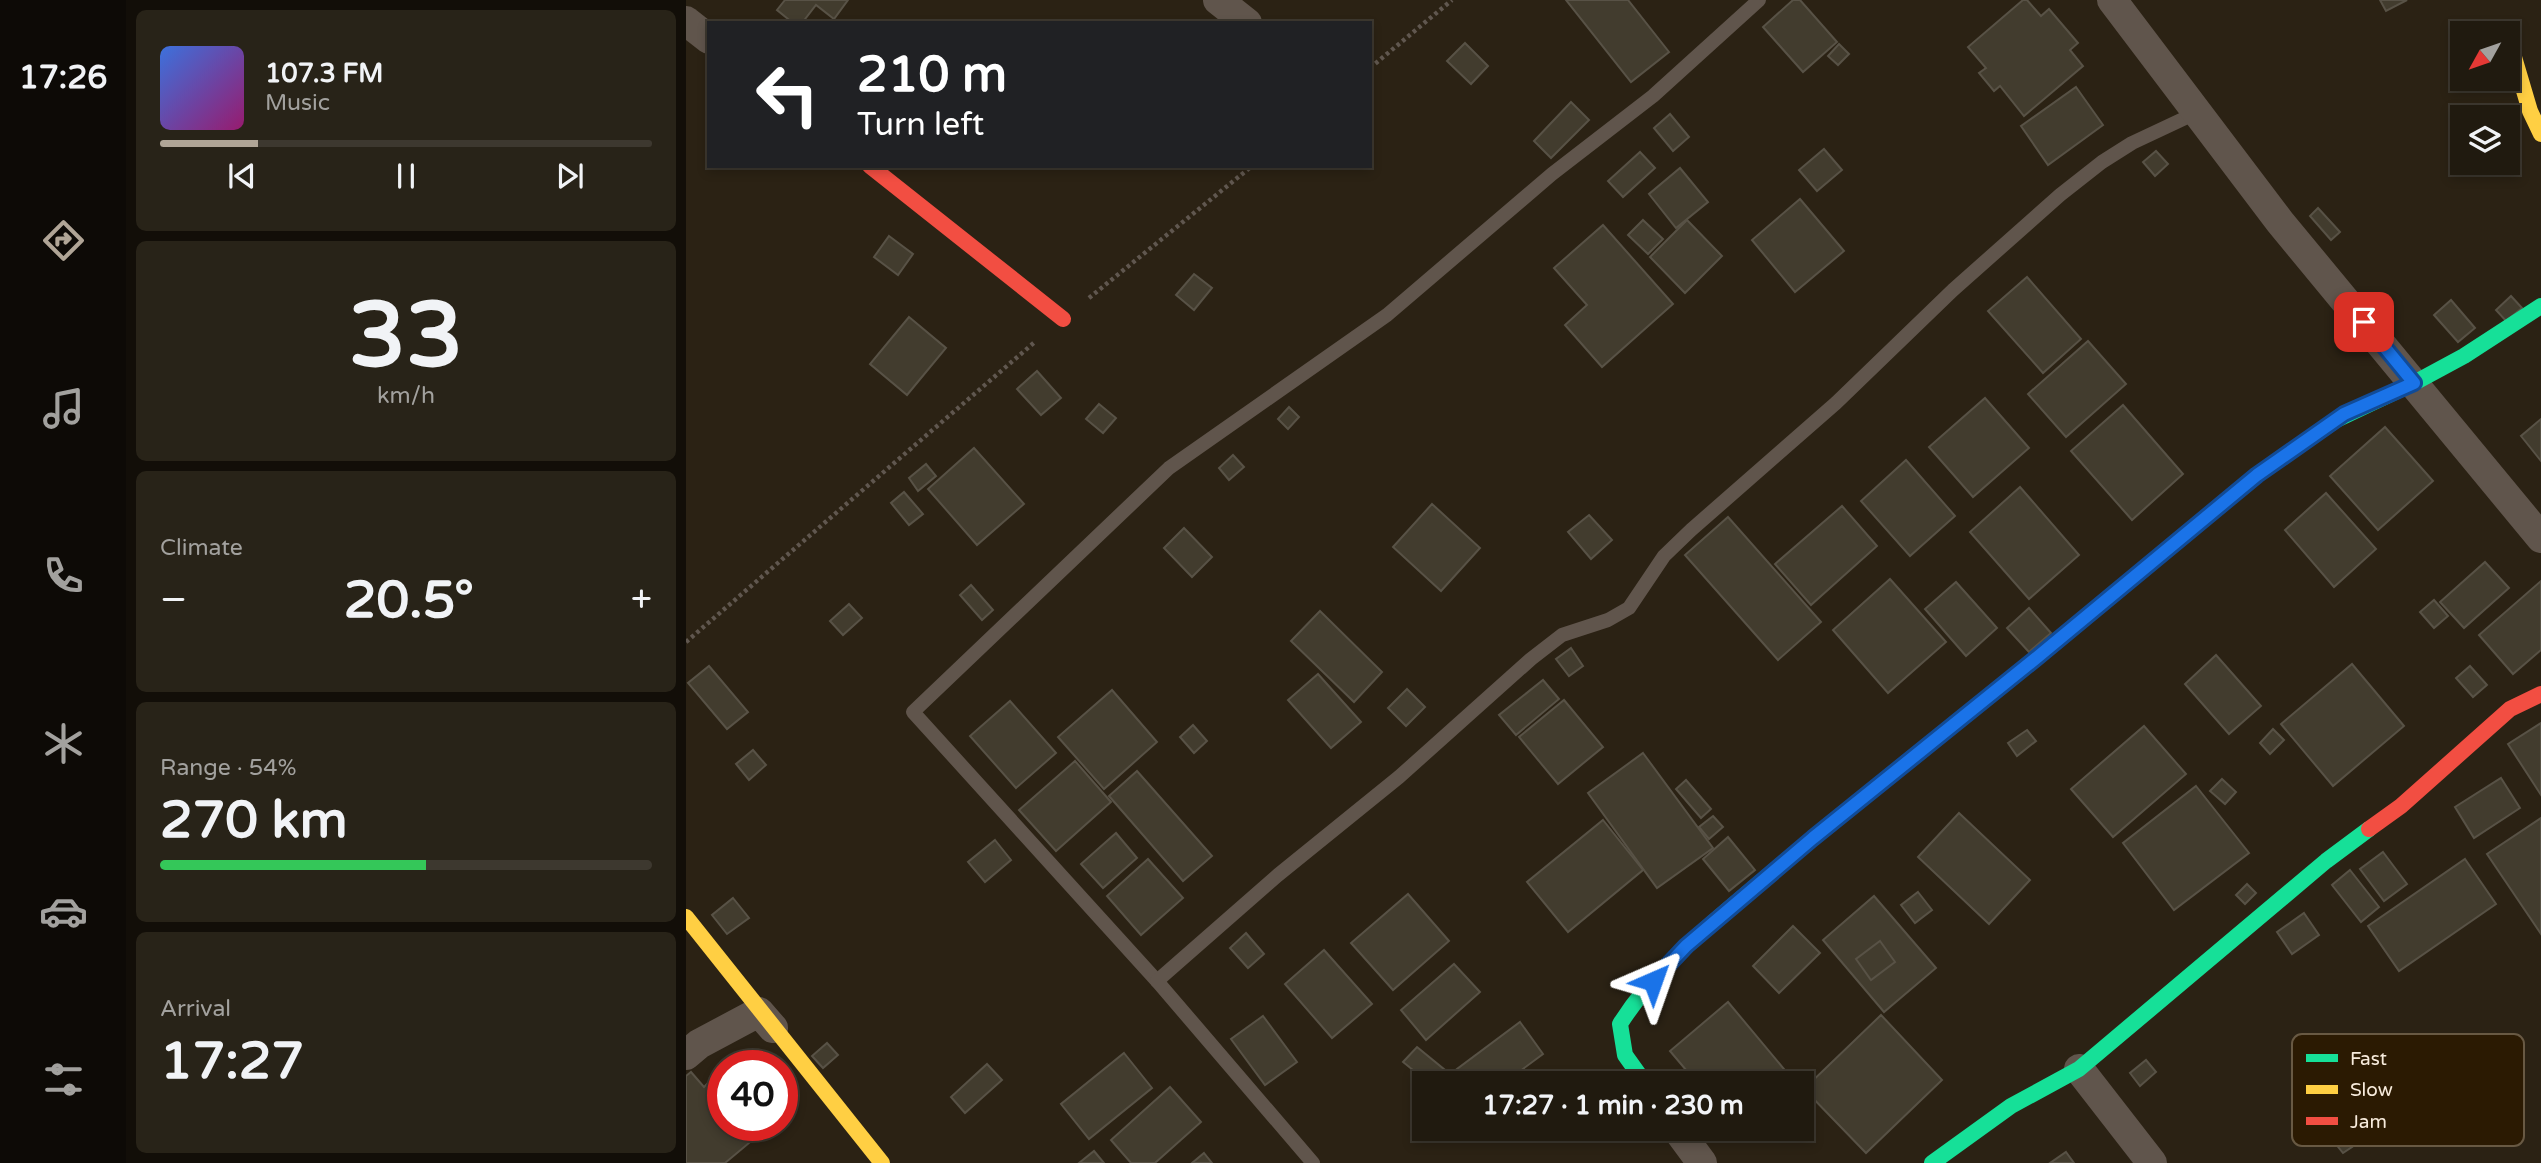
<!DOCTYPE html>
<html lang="en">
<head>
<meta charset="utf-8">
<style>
  :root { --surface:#201a0f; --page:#282318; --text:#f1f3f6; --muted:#a2a19e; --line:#3d382f; --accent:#b0a596 }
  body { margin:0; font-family:"Varela Round",sans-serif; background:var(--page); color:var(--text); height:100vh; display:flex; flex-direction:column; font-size:26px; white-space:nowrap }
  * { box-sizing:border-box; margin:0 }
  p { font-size:23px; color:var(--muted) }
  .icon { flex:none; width:38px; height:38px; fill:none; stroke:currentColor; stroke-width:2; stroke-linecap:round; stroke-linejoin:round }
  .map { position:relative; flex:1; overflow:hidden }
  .drawer { display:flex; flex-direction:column; gap:10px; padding:10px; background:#120e08; width:560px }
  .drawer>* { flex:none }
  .hud { position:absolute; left:21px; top:21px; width:665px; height:147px; border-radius:0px; box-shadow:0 4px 10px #0003,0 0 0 2px var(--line); background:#202124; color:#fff; overflow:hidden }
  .needle { width:46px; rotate:230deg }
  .controls { position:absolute; left:1764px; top:21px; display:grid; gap:14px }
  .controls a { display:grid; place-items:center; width:70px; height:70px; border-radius:0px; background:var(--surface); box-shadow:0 4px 10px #0003,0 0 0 2px var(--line); font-size:35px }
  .speed { position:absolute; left:21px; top:1050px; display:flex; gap:14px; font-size:35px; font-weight:700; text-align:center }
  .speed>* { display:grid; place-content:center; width:91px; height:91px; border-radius:50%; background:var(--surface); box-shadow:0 4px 10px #0003,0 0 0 2px var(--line); line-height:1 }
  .speed .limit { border:10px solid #d22; background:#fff; color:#111 }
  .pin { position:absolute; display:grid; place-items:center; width:60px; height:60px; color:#fff; margin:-30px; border-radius:14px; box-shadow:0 4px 10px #0006 }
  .me { position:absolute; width:77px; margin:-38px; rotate:43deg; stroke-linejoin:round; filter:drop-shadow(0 0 5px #0008) }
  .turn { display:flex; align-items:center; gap:24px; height:147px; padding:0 35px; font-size:32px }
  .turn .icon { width:91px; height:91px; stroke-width:2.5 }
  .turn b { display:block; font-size:49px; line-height:60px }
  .big { font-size:52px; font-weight:700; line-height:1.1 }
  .drawer .widget { flex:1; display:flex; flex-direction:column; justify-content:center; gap:10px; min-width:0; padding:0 24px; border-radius:10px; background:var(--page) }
  .drawer .dial { align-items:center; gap:0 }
  .dial b { font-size:91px; line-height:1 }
  .song { display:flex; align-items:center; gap:21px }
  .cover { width:84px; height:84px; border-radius:10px; background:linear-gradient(135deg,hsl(220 70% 55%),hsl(320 70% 35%)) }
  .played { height:7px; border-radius:4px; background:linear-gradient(90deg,var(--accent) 20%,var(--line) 20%) }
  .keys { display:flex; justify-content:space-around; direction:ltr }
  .heat { display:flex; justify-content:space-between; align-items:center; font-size:38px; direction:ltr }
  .charge { height:10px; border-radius:5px; background:linear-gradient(90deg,#34c759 54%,var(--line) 0) }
  .trip { position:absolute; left:726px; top:1071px; width:402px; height:70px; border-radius:0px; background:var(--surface); box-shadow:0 4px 10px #0003,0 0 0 2px var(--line); font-weight:700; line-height:70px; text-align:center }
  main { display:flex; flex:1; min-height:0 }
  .menu { display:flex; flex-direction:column; width:126px; justify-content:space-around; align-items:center; background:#0d0a06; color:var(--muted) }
  .menu .icon { width:49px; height:49px }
  .menu .on { color:var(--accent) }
  .menu b { font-size:32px; color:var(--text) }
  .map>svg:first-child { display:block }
  .building { fill:#423c2e; stroke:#585246; stroke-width:2 }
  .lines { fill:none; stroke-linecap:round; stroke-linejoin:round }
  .path { stroke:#60574f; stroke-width:4.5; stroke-dasharray:3.5 3.5; stroke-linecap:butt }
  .lane { stroke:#60554c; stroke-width:14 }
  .street { stroke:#60554c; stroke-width:30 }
  .fast { stroke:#16e098; stroke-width:16 }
  .slow { stroke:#ffcf43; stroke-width:16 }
  .jam { stroke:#f24e42; stroke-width:16 }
  .route-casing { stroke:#114b97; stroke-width:18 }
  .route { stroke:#1a73e8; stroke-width:12 }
  .key { fill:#2b1a02; stroke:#685943; stroke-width:2 }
  .key-label { font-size:19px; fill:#f7ebdc }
</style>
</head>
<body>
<main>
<nav class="menu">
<b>17:26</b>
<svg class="icon on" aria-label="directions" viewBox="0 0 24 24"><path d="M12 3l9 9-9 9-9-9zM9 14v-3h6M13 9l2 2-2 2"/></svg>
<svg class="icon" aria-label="music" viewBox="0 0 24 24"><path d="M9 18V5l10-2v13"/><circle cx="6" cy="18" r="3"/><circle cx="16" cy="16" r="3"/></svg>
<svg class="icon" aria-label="phone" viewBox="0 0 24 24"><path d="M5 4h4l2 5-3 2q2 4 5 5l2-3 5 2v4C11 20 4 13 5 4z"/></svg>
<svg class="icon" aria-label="climate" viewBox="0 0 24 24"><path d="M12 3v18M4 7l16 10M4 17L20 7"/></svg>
<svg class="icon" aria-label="car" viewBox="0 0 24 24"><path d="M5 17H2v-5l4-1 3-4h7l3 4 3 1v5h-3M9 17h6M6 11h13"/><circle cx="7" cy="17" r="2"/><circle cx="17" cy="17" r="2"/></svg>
<svg class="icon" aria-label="filters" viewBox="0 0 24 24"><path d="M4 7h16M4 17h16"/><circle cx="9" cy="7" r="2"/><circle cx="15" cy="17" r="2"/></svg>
</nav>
<section class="drawer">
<div class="widget">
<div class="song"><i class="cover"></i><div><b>107.3 FM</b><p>Music</p></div></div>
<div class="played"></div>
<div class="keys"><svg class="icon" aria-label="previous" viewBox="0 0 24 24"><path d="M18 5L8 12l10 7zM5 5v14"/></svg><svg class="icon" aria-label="pause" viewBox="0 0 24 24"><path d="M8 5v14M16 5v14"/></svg><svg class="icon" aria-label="next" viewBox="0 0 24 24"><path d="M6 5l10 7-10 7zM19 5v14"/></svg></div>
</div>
<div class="widget dial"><b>33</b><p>km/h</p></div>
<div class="widget"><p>Climate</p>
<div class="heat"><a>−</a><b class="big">20.5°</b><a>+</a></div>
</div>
<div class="widget"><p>Range · 54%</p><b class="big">270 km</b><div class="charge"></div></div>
<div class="widget"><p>Arrival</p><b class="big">17:27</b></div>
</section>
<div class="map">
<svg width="1855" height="1163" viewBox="0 0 1855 1163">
  <rect width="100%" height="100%" fill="#2b2214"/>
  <!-- building -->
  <g class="building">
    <path d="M99 0H162L148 19 130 5 116 23H107L91 10Z"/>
    <path d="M880 0H942L983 52 945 82Z"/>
    <path d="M1107 0H1114L1151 42 1117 72 1077 27Z"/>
    <path d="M1337 0H1341L1355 16 1363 9 1392 43 1384 50 1397 66 1338 116 1314 86 1308 91 1293 73 1300 68 1282 47Z"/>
    <path d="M1694 0H1721L1700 11Z"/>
    <path d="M779 43 802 66 785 84 761 61Z"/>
    <path d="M1153 44 1163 54 1152 65 1142 56Z"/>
    <path d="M1390 87 1417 125 1362 165 1335 126Z"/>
    <path d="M885 102 903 120 865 158 848 141Z"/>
    <path d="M984 114 1003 137 987 151 968 128Z"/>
    <path d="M1138 149 1156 170 1131 191 1113 170Z"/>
    <path d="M1470 151 1482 164 1469 176 1457 162Z"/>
    <path d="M954 152 969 168 937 197 922 181Z"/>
    <path d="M994 168 1022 202 990 228 963 194Z"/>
    <path d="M1114 199 1158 251 1109 292 1066 240Z"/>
    <path d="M1632 208 1654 232 1645 240 1624 216Z"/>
    <path d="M957 220 977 239 962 254 942 235Z"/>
    <path d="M1001 220 1036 256 999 293 964 257Z"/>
    <path d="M917 225 987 304 916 367 879 325 901 305 868 268Z"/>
    <path d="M203 236 227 254 212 275 188 257Z"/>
    <path d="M508 274 526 288 508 310 490 295Z"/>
    <path d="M1341 277 1395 339 1357 373 1302 311Z"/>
    <path d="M1825 296 1836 308 1820 321 1810 310Z"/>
    <path d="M1765 300 1789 328 1772 342 1748 315Z"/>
    <path d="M223 317 260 348 221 395 184 364Z"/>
    <path d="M1402 341 1440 384 1380 437 1342 394Z"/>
    <path d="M351 371 375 398 355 415 331 389Z"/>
    <path d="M1299 398 1343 448 1287 497 1243 447Z"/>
    <path d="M413 404 430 418 417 433 400 419Z"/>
    <path d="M1437 405 1497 474 1446 520 1385 451Z"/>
    <path d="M603 407 613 417 602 429 592 419Z"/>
    <path d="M1855 419V461L1835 436Z"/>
    <path d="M1699 427 1747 481 1692 530 1644 476Z"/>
    <path d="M288 448 338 504 291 545 242 489Z"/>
    <path d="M547 455 558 467 543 480 533 468Z"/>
    <path d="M1220 460 1269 516 1224 556 1175 501Z"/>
    <path d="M240 464 250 476 232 491 223 478Z"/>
    <path d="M1334 487 1393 555 1343 599 1284 532Z"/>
    <path d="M218 492 237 514 223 525 205 503Z"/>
    <path d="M1640 493 1690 549 1648 587 1599 530Z"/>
    <path d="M746 504 794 548 755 591 707 547Z"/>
    <path d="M1156 506 1191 546 1125 605 1089 564Z"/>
    <path d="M903 515 926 540 905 559 882 532Z"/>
    <path d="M1042 517 1135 622 1092 660 999 555Z"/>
    <path d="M498 528 526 557 506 577 478 548Z"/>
    <path d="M1799 562 1823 588 1778 628 1754 602Z"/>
    <path d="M1204 579 1260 642 1202 693 1147 630Z"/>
    <path d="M1855 581V650L1827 674 1793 635Z"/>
    <path d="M1270 582 1311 628 1280 656 1239 609Z"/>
    <path d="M285 585 307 610 296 620 274 595Z"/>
    <path d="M1748 600 1762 616 1748 628 1734 612Z"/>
    <path d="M163 604 176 618 157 635 144 621Z"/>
    <path d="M1343 608 1365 633 1343 652 1321 628Z"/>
    <path d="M634 611 696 672 668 702 605 641Z"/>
    <path d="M885 648 897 666 883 676 870 659Z"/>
    <path d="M1530 655 1575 706 1543 734 1499 684Z"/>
    <path d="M1666 664 1718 726 1647 786 1595 724Z"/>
    <path d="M23 666 62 712 41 729 2 683Z"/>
    <path d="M1784 666 1801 685 1787 697 1770 678Z"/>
    <path d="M632 674 675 722 645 748 602 700Z"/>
    <path d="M857 680 873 699 830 735 813 715Z"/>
    <path d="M721 689 739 707 720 726 702 708Z"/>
    <path d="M426 690 471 742 418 789 372 737Z"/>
    <path d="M878 700 917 747 872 784 833 737Z"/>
    <path d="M324 701 370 753 330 788 284 736Z"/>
    <path d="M1855 723V795L1822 744Z"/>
    <path d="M507 725 521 741 508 753 494 737Z"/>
    <path d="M1458 726 1500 774 1427 837 1385 789Z"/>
    <path d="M1587 729 1598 740 1584 754 1574 743Z"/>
    <path d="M1341 730 1350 741 1331 756 1322 743Z"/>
    <path d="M67 750 80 765 63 780 50 764Z"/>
    <path d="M957 753 1027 848 971 888 902 793Z"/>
    <path d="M389 761 425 802 370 851 333 810Z"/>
    <path d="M451 771 526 856 497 881 423 796Z"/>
    <path d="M1815 778 1834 808 1788 838 1769 807Z"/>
    <path d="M1536 779 1550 792 1539 804 1524 791Z"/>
    <path d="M1000 780 1025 809 1015 818 990 789Z"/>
    <path d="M1510 786 1563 853 1488 910 1437 843Z"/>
    <path d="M1273 813 1344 880 1303 924 1232 857Z"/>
    <path d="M1027 816 1037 827 1023 839 1013 827Z"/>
    <path d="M1855 818V934L1801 854Z"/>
    <path d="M917 820 957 870 882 932 841 882Z"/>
    <path d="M430 833 451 858 417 888 395 864Z"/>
    <path d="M1042 837 1069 870 1043 891 1017 859Z"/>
    <path d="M309 840 325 860 299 882 282 862Z"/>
    <path d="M1697 852 1721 884 1698 901 1674 869Z"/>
    <path d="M462 859 497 898 455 935 421 896Z"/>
    <path d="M1779 859 1810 904 1713 971 1682 926Z"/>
    <path d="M1664 870 1693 907 1675 922 1646 885Z"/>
    <path d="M1561 884 1570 893 1559 904 1550 895Z"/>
    <path d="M1232 892 1246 910 1229 923 1215 905Z"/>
    <path d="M722 894 763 941 707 990 665 943Z"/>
    <path d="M1188 896 1250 968 1198 1012 1137 940Z"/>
    <path d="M47 898 63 918 41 934 26 915Z"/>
    <path d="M1618 913 1633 935 1606 954 1591 932Z"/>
    <path d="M1107 926 1134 953 1093 993 1067 966Z"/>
    <path d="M560 933 578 954 562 968 544 948Z"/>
    <path d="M1194 941 1209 962 1185 980 1170 959Z"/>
    <path d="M638 950 686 1004 646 1038 599 984Z"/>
    <path d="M768 964 794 992 740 1040 715 1010Z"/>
    <path d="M1042 1002 1103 1075 1093 1083H1011L984 1051Z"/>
    <path d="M1195 1015 1256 1080 1180 1153 1118 1089Z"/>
    <path d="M577 1016 611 1062 579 1085 545 1039Z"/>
    <path d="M834 1022 857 1054 818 1083H782L771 1069Z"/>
    <path d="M141 1043 152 1055 137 1068 126 1056Z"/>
    <path d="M731 1047 759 1070 748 1083H743L717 1062Z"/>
    <path d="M438 1053 466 1088 403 1139 375 1104Z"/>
    <path d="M1460 1060 1470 1072 1454 1086 1444 1073Z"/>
    <path d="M301 1064 316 1080 279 1113 265 1097Z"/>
    <path d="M5 1072 18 1087 25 1080 37 1094V1125H54L50 1129 63 1143 39 1163H0V1076Z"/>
    <path d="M764 1076 770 1083H756Z"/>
    <path d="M484 1087 515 1122 469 1163H445L425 1140Z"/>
    <path d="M1658 1137 1666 1147 1657 1153 1649 1143Z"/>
    <path d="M408 1151 418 1163H393Z"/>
    <path d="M1380 1152 1388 1163H1364Z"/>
    <path d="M518 1153 526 1163H506Z"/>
  </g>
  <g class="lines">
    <!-- path -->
    <g class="path">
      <path d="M684 68 766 0"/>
      <path d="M403 298 566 166"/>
      <path d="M0 642 350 341"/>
    </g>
    <!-- lane -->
    <g class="lane">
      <path d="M471 981 227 712 483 468 701 315 866 174 967 96 1073 0"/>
      <path d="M627 1163 471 981 592 875 713 777 845 659 876 635 922 620 943 608 978 556 1005 530 1150 403 1267 290 1374 195 1416 162 1446 143 1512 112"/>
    </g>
    <!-- street -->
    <g class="street">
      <path d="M532 0 561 23"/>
      <path d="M1426 0 1594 222 1855 538"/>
      <path d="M0 21 23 39"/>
      <path d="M0 1055 13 1044 73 1012 87 1028"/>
      <path d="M1393 1069 1466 1163"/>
      <path d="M991 1129 1016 1163"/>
    </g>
    <!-- fast -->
    <g class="fast">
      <path d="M1650 420 1728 383 1778 356 1855 306"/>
      <path d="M959 1083 939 1055 934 1024C972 964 1030 920 1084 874 1179 794 1277 718 1373 639"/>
      <path d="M1246 1163 1325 1106 1393 1069 1640 861 1683 829"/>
    </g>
    <!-- slow -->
    <g class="slow">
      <path d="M1828 57 1844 111 1855 134"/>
      <path d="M1373 639 1571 475 1650 420"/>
      <path d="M0 917 196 1163"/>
    </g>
    <!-- jam -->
    <g class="jam">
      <path d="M184 166 377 319"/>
      <path d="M1683 829 1715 806 1824 709 1855 694"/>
    </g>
  </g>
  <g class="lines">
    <defs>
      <path id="route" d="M967 981 1000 946 1127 838 1349 659 1571 475 1658 414 1728 383 1678 322"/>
    </defs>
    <!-- route casing -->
    <use href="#route" class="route-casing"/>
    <!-- route -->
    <use href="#route" class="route"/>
  </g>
  <!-- legend -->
  <rect x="1606" y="1034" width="232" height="112" rx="10" class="key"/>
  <rect x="1620" y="1054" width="32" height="8" fill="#16e098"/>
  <rect x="1620" y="1085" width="32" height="9" fill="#ffcf43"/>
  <rect x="1620" y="1117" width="32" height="8" fill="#f24e42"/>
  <g class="key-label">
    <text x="1664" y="1065">Fast</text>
    <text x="1664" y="1096">Slow</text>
    <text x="1664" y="1128">Jam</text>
  </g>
</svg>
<div class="controls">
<a><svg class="needle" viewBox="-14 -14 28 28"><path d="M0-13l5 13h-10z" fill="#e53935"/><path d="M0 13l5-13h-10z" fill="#a2a19e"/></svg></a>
<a><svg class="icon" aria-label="layers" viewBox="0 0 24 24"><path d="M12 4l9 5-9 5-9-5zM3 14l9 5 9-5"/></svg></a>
</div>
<div class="speed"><div class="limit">40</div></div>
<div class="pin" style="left:1678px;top:322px;background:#d93025"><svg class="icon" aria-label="arrive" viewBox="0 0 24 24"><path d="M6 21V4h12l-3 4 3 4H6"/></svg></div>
<svg class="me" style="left:967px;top:981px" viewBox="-20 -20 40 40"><path d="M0-17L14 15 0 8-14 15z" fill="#1a73e8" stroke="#fff" stroke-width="4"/></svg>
<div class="trip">17:27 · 1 min · 230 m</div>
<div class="hud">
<div class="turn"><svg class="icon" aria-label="left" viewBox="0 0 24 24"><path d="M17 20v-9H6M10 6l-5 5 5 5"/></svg><div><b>210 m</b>Turn left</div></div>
</div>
</div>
</main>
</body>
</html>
